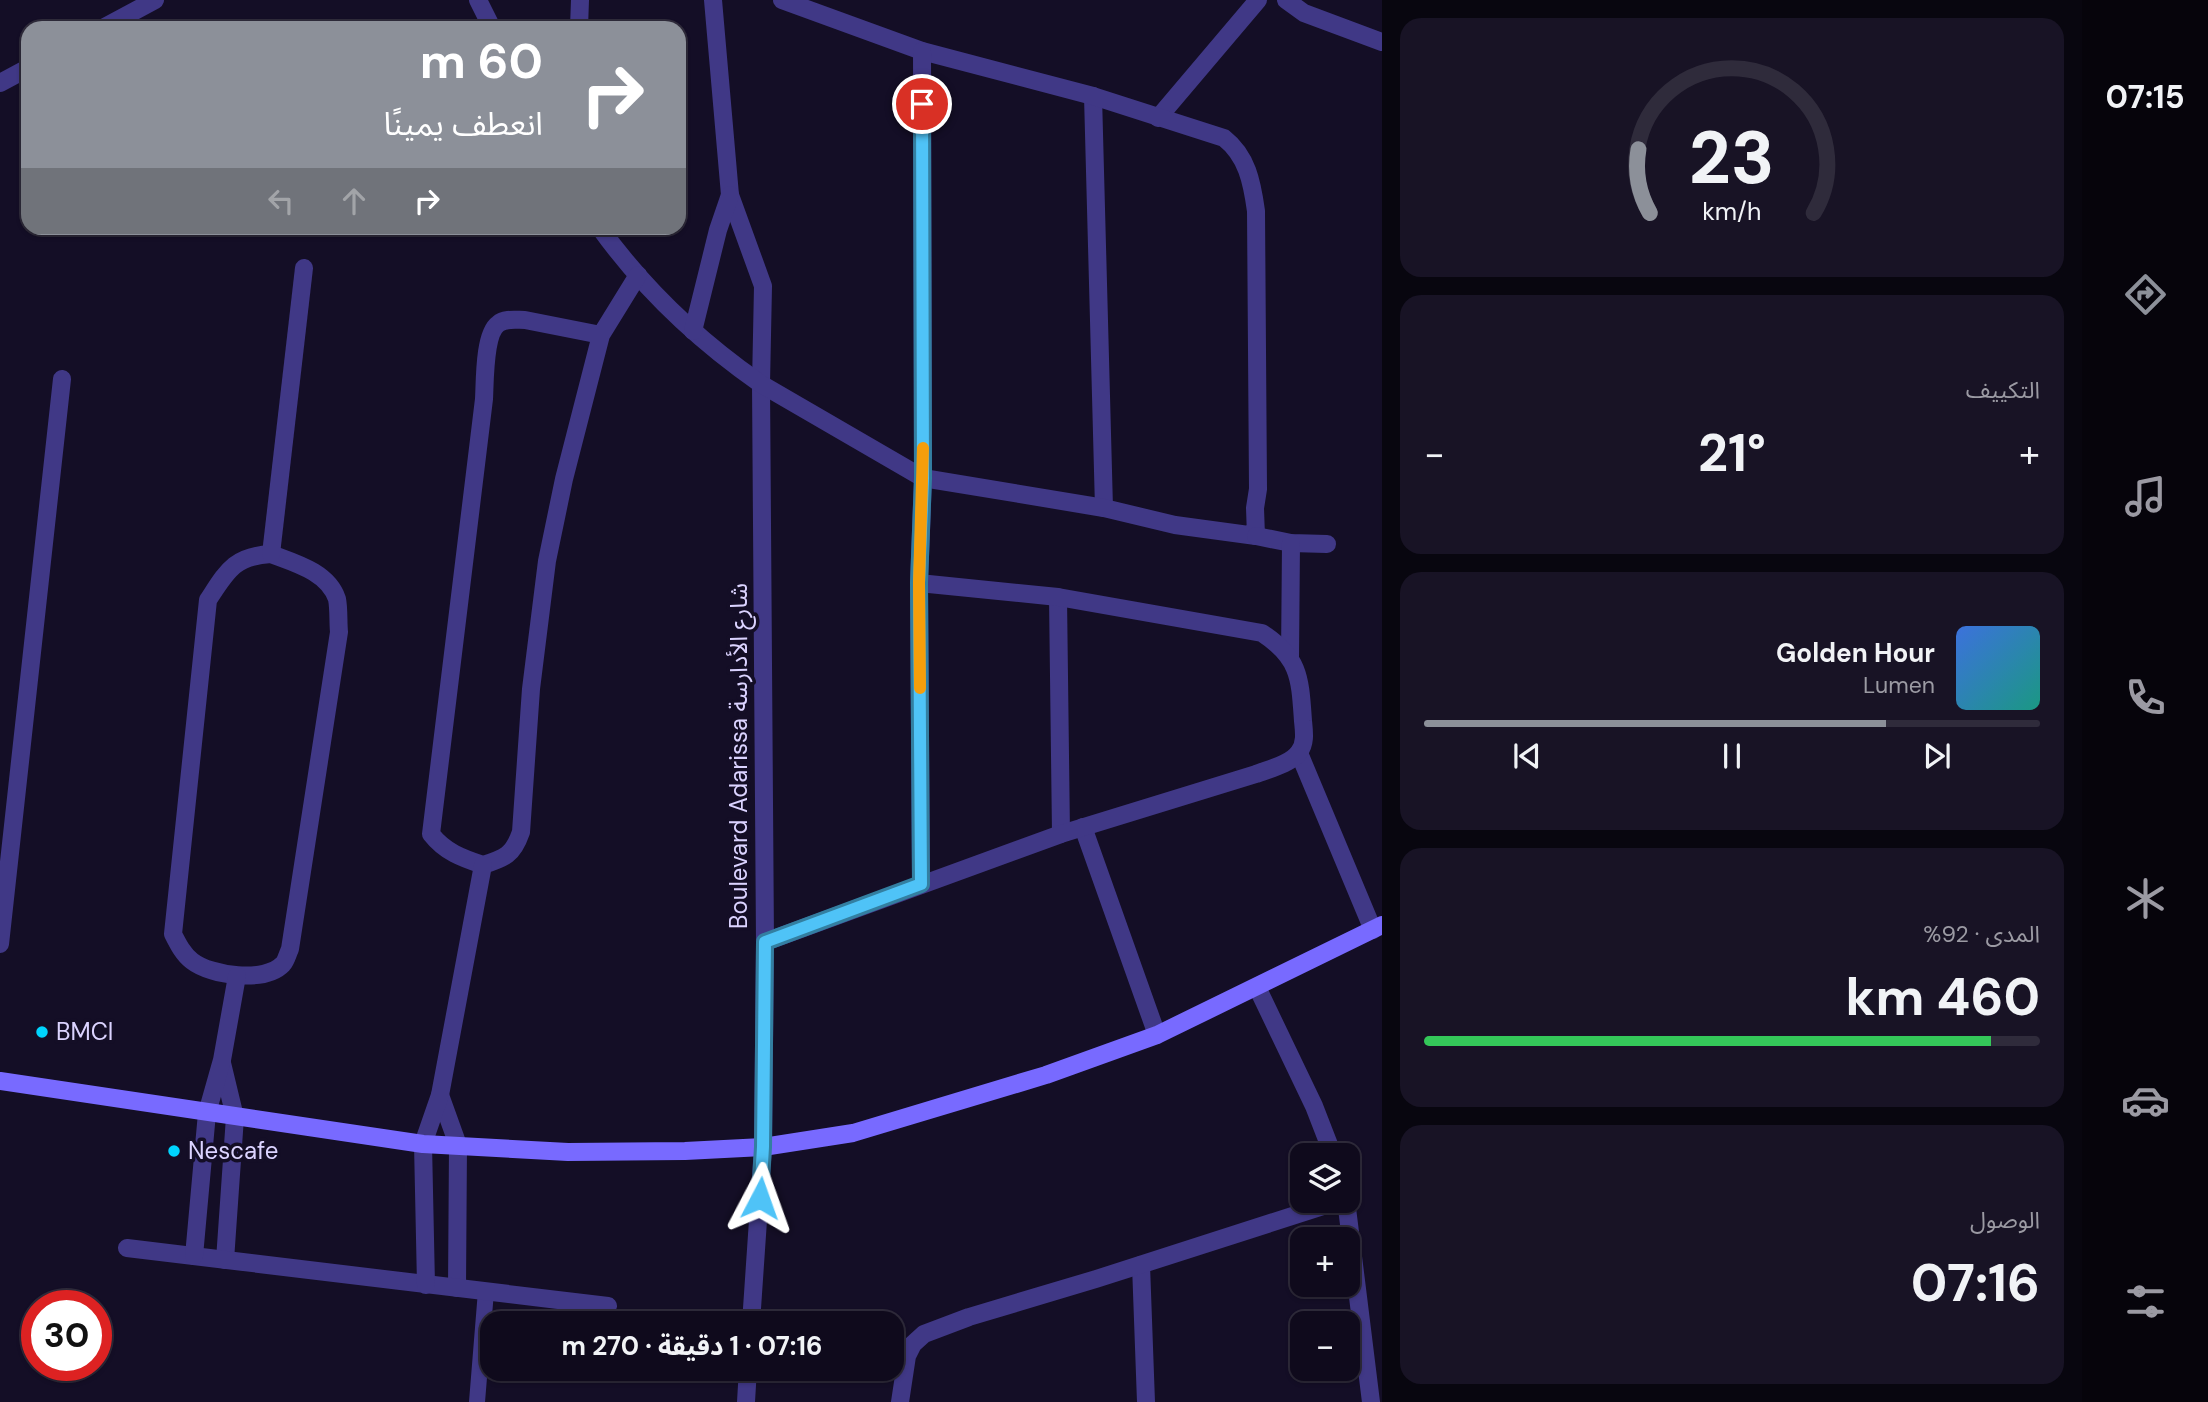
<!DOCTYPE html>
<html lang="ar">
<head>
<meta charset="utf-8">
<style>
  :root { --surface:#0f0a1c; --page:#181325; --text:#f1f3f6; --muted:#9b9aa3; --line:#2f2b3b; --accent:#8c9099 }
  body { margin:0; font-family:"DM Sans","Noto Sans Arabic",sans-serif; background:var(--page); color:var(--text); direction:rtl; height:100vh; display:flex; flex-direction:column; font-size:26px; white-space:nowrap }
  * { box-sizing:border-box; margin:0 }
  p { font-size:23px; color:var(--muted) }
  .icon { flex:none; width:38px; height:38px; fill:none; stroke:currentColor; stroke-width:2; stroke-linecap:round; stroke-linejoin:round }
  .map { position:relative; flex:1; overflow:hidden; direction:ltr }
  .panel { display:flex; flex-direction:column; gap:18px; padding:18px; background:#08060f; width:700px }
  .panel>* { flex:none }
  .guide { position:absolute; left:21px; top:21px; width:665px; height:214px; border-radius:21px; box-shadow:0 2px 5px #0004,0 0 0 2px var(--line); direction:rtl; background:#8c9099; color:#fff; overflow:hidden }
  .buttons { position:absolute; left:1290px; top:1143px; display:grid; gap:14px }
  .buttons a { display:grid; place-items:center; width:70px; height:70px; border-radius:14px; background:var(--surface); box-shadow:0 2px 5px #0004,0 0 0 2px var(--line); font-size:35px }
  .speed { position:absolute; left:21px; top:1290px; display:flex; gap:14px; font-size:35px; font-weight:700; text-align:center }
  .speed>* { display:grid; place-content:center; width:91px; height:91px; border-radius:50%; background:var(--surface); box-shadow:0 2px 5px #0004,0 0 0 2px var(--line); line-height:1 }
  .speed .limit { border:10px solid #d22; background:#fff; color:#111 }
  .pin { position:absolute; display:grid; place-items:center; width:60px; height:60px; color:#fff; margin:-30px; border:4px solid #fff; border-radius:50%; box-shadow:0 2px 7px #0007 }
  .me { position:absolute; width:77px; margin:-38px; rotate:4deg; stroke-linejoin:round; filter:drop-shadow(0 0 5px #0008) }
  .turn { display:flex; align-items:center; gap:24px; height:147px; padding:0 28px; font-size:32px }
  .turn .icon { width:91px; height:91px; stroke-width:2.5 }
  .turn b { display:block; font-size:49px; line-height:60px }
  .lanes { display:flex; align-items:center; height:66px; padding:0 28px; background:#0003; justify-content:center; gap:35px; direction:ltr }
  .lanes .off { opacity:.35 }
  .big { font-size:52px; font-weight:700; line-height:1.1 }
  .panel .tile { flex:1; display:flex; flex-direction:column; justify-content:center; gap:10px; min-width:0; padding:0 24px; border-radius:21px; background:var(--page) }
  .panel .dial { align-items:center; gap:0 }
  .dial svg { height:182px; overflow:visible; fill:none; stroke:var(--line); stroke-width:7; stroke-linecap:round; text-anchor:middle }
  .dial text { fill:var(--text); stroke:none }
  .song { display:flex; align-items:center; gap:21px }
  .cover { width:84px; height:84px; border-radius:10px; background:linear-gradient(135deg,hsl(220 70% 55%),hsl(170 70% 35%)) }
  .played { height:7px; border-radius:4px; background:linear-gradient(90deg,var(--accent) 75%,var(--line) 75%) }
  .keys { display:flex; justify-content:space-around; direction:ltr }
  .heat { display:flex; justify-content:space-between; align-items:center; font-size:38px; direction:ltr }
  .charge { height:10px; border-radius:5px; background:linear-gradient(90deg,#34c759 92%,var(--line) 0) }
  .trip { position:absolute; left:480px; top:1311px; width:424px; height:70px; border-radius:21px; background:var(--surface); box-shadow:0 2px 5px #0004,0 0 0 2px var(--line); font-weight:700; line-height:70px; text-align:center; direction:rtl }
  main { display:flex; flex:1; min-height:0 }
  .dock { display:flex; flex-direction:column; width:126px; justify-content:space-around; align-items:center; background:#06040b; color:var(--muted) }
  .dock .icon { width:49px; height:49px }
  .dock .active { color:var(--accent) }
  .dock b { font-size:32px; color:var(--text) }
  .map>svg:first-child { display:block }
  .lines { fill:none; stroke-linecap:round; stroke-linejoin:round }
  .lane { stroke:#403886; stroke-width:16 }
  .street { stroke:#403886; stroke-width:18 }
  .secondary { stroke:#786aff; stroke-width:18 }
  .route-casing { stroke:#337fa1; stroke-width:18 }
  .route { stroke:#4fc3f7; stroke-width:12 }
  .slow { stroke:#f59e0b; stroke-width:12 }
  .poi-dot { fill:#00d4fe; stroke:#140e26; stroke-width:2.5 }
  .labels { text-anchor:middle; stroke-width:7; stroke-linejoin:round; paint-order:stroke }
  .street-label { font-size:24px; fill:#dbd3ff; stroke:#140e26 }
  .poi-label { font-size:24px; fill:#dbd3ff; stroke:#140e26; text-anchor:start }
</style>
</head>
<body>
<main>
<nav class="dock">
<b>07:15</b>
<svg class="icon active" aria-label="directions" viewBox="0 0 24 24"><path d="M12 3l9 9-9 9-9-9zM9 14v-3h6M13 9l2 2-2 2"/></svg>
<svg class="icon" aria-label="music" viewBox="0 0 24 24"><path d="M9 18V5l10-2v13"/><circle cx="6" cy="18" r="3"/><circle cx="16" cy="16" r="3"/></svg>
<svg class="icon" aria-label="phone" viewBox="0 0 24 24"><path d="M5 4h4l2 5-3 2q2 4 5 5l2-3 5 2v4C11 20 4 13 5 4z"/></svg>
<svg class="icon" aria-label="climate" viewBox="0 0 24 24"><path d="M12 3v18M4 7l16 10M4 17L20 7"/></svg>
<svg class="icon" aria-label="car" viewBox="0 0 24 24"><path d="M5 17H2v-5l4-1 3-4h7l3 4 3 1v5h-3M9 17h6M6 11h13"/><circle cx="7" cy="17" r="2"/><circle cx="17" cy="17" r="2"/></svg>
<svg class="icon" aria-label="filters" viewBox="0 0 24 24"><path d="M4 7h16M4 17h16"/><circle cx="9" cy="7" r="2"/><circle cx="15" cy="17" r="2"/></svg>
</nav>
<section class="panel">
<div class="tile dial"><svg viewBox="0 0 100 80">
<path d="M14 69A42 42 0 1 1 86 69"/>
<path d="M14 69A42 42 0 0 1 9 41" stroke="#8c9099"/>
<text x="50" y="56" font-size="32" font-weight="700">23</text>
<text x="50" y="72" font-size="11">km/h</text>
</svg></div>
<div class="tile"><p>التكييف</p>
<div class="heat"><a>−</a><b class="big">21°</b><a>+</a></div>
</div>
<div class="tile">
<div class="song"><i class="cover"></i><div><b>Golden Hour</b><p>Lumen</p></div></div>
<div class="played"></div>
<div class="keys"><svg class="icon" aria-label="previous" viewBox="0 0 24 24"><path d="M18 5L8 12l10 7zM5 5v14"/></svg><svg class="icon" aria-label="pause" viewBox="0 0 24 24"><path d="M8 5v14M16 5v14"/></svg><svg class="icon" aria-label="next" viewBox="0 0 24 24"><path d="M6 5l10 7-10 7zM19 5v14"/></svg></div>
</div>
<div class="tile"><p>المدى · 92%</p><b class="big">460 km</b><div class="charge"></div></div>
<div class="tile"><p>الوصول</p><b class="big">07:16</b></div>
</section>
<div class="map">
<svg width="1382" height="1402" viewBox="0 0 1382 1402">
  <rect width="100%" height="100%" fill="#140e26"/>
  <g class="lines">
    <!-- lane -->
    <path class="lane" d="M477 1402 486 1291"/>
    <!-- street -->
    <g class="street">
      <path d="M478 0 492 28"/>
      <path d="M713 0 730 195 763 286 761 384 765 942 763 1147 751 1323"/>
      <path d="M1286 0 1304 13 1382 42"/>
      <path d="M103 28 155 0"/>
      <path d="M579 28 580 0"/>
      <path d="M0 83 28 68"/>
      <path d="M1093 96 1104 508"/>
      <path d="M1158 118 1258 0"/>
      <path d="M600 228C644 289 699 341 761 384L923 478 1104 508 1175 525 1256 536 1255 508 1258 489 1256 211C1252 182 1247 156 1224 138L1093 96 922 51 782 0"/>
      <path d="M693 331 718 230 730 195"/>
      <path d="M601 335 525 320C516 320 505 318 498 324 484 334 485 382 484 399L431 834C445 852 462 858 483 865 505 858 513 855 521 832L531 689 547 561 564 479 601 335 638 275"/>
      <path d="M1256 536 1291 543 1327 544"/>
      <path d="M271 554C295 563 328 572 337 599 339 609 338 622 339 632L290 949C288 953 286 961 283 964 265 983 211 976 192 961 183 954 178 944 173 934L208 600C227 571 234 556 271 554Z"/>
      <path d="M271 554 304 268"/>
      <path d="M1058 597 1061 834"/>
      <path d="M1290 658 1291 543"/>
      <path d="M1299 753 1373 930"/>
      <path d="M1083 827 1157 1035"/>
      <path d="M921 884 919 583 923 478 922 51"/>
      <path d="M765 942 1061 834 1256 774C1269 769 1291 764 1299 752 1306 743 1304 731 1303 721 1300 678 1300 658 1262 633L1058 597 919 583"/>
      <path d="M0 944 62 379"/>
      <path d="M1257 987 1314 1106 1333 1155"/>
      <path d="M222 1063 235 1117 225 1260"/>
      <path d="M440 1095 458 1145 457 1288"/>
      <path d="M1346 1200 1371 1402"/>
      <path d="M127 1248 608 1306"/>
      <path d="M194 1256 207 1113 222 1060 237 976"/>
      <path d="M1141 1265 1146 1402"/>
      <path d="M426 1285 423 1144 440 1095 483 865"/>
      <path d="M746 1402 748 1368"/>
      <path d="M900 1402 907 1356 913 1344 924 1334 969 1317 1096 1279 1342 1200"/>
    </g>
    <!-- secondary -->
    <path class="secondary" d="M0 1081 423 1144 568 1152 685 1151 763 1147 853 1133 1046 1075 1157 1035 1382 925"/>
  </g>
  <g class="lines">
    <defs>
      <path id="route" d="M760 1198 763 1147 765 942 921 884 919 583 923 478 922 104"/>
    </defs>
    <!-- route casing -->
    <use href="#route" class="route-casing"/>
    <!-- route -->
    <use href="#route" class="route"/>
    <!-- slow -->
    <path class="slow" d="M920 688 919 583 923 448"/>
  </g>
  <!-- markers -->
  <g class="poi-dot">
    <circle cx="42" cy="1032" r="7"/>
    <circle cx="174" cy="1151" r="7"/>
  </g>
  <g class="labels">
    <!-- street labels -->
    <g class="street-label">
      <text transform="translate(739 756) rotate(-90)" y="8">Boulevard Adarissa شارع الأدارسة</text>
    </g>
    <!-- poi labels -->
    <g class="poi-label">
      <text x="56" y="1040">BMCI</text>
      <text x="188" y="1159">Nescafe</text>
    </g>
  </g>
</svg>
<div class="buttons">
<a><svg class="icon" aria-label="layers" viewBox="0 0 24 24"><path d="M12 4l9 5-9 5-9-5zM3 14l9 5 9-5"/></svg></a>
<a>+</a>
<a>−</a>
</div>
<div class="speed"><div class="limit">30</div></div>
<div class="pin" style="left:922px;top:104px;background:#d93025"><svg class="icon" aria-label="arrive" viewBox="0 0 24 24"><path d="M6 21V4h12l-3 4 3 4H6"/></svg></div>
<svg class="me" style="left:760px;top:1198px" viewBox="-20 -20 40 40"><path d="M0-17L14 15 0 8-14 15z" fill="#4fc3f7" stroke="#fff" stroke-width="4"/></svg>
<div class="trip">07:16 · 1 دقيقة · 270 m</div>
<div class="guide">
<div class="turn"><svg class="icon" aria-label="right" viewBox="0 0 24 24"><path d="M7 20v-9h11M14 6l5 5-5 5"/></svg><div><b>60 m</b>انعطف يمينًا</div></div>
<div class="lanes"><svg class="icon off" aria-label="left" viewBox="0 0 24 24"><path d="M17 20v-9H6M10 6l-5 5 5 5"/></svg><svg class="icon off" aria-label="ahead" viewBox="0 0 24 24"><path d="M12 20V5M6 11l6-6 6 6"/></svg><svg class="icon" aria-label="right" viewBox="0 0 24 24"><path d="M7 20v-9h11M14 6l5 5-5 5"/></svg></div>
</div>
</div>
</main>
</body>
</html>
